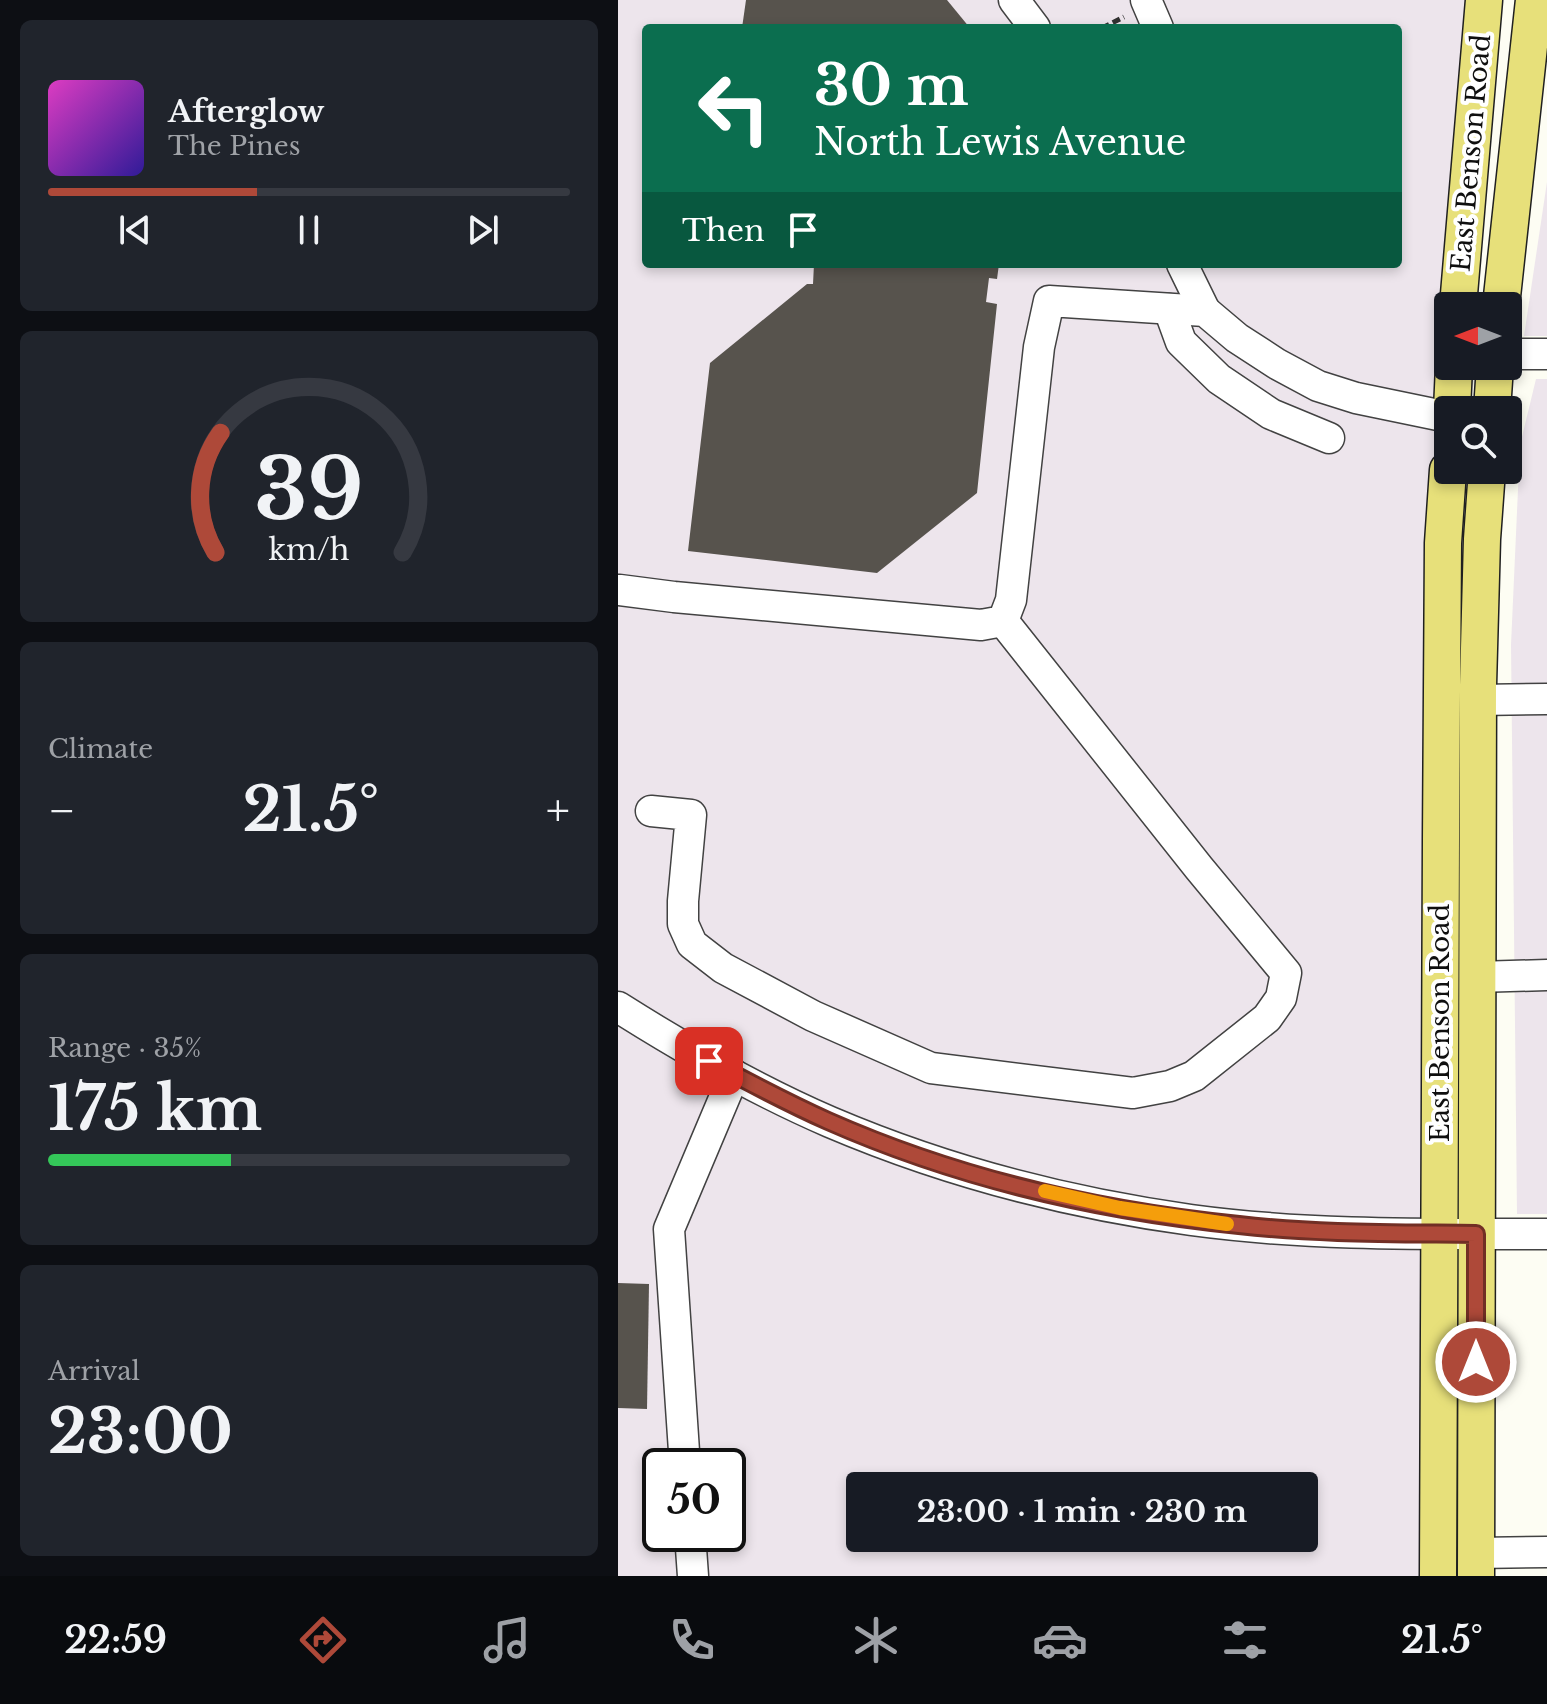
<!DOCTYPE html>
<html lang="en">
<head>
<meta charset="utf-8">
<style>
  :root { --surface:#171b24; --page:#20242c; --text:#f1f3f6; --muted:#9ea1a6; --line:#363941; --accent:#ae4939 }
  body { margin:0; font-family:"Libre Baskerville",serif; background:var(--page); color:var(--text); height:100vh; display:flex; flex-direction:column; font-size:30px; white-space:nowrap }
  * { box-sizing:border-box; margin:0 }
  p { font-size:26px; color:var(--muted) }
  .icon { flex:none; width:44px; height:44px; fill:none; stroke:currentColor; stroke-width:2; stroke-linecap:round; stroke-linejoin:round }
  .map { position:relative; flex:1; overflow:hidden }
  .details { display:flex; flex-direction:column; gap:20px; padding:20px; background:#0d0f14; width:618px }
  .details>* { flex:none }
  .hud { position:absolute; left:24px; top:24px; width:760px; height:244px; border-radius:8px; box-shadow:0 4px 12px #0003; background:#0b6e4f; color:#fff; overflow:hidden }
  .needle { width:52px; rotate:270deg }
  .tools { position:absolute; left:816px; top:292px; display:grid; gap:16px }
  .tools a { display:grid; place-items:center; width:88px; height:88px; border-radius:8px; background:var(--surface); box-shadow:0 4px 12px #0003; font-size:40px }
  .speed { position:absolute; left:24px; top:1448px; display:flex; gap:16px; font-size:40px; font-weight:700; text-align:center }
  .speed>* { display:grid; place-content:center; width:104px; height:104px; border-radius:50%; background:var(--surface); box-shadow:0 4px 12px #0003; line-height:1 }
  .speed .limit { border:4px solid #111; border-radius:12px; background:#fff; color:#111 }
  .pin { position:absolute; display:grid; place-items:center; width:68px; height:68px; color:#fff; margin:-34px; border-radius:16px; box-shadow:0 4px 12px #0006 }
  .me { position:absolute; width:88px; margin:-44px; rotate:0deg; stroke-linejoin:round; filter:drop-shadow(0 0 6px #0008) }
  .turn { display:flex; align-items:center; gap:28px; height:168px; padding:0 40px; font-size:36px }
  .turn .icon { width:104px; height:104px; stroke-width:2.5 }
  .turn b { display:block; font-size:56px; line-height:68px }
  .then { display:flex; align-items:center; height:76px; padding:0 40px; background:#0003; gap:16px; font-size:30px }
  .big { font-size:60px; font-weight:700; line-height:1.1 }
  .details .card { flex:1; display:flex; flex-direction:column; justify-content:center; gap:12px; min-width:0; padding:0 28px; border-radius:12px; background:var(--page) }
  .details .dial { align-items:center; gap:0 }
  .dial svg { height:208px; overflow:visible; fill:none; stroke:var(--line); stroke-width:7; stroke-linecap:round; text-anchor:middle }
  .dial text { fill:var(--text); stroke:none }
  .song { display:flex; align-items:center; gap:24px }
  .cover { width:96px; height:96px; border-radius:12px; background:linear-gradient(135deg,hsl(310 70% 55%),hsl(250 70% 35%)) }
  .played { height:8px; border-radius:4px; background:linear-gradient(90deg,var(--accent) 40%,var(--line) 40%) }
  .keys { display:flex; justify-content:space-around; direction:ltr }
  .heat { display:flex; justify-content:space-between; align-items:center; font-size:44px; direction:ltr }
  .charge { height:12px; border-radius:6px; background:linear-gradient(90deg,#34c759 35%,var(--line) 0) }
  .trip { position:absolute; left:228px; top:1472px; width:472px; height:80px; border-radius:8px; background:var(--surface); box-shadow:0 4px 12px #0003; font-weight:700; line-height:80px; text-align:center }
  .tab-bar { display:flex; height:128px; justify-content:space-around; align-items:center; background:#090b0e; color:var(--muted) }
  .tab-bar .icon { width:56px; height:56px }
  .tab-bar .selected { color:var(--accent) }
  .tab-bar b { font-size:36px; color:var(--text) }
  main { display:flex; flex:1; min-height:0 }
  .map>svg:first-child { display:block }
  .industrial { fill:#ede5ec; fill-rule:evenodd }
  .building { fill:#57534d }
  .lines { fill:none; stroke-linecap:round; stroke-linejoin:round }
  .minor-casing { stroke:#424242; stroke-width:33 }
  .major-casing { stroke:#202020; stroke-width:39 }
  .path { stroke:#313131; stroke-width:5; stroke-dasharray:8 4; stroke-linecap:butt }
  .minor { stroke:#fff; stroke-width:30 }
  .major { stroke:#e7e07a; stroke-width:36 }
  .route-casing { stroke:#712f25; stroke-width:20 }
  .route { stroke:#ae4939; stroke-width:14 }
  .slow { stroke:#f59e0b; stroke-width:14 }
  .labels { text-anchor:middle; stroke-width:8; stroke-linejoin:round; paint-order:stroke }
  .street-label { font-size:26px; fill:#0f0f0f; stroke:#fff }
</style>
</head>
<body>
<main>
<section class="details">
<div class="card">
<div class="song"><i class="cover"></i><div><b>Afterglow</b><p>The Pines</p></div></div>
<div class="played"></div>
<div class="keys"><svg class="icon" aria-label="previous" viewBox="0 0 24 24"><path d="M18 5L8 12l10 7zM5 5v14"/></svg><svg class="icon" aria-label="pause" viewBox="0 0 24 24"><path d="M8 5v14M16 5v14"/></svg><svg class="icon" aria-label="next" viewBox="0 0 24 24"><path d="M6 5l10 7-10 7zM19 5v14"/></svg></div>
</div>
<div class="card dial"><svg viewBox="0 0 100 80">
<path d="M14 69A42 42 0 1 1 86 69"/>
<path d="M14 69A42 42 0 0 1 16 23" stroke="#ae4939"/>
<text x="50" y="56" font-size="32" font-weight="700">39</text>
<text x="50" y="72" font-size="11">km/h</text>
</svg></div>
<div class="card"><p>Climate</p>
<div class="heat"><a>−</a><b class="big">21.5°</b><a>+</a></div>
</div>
<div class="card"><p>Range · 35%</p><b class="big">175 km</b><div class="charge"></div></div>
<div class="card"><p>Arrival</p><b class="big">23:00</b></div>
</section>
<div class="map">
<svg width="929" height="1576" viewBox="0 0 929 1576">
  <rect width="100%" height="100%" fill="#fdfdf3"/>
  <!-- industrial -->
  <g class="industrial">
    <path d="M0 0H881L830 306V470H847L837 1343 838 1576H0ZM28 28H780V264H28ZM42 1466H110V1534H42ZM242 1486H686V1538H242Z"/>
    <path d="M929 182V336H906Z"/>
    <path d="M918 379H929V1214H899L893 645 902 445Z"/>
  </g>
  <!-- building -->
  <g class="building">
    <path d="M128 0H329L352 28H124Z"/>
    <path d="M196 264H381L379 279 371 278 368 302 379 304 359 493 259 573 70 551 92 363 189 284H195Z"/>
    <path d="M0 1283 31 1284 29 1409 0 1408Z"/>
  </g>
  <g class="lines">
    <defs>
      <g id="minor">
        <path d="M396 0 417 28"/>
        <path d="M528 0 540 28"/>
        <path d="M564 264 587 311"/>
        <path d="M551 309 563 342 601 379 653 414 711 438"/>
        <path d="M890 354H929"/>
        <path d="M2 590 56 597 363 625 385 621 393 600 421 347 431 301 587 311 619 338 659 364 700 386 738 398 830 417"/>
        <path d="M860 700 929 699"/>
        <path d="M33 811 73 815 65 901V924L74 944 105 968 195 1016 313 1068 515 1093 552 1086 576 1076 649 1018 663 998 668 973 581 868 385 621"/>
        <path d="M859 977 929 975"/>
        <path d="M0 1007C68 1050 138 1090 212 1122 327 1171 450 1203 573 1220 691 1236 811 1234 929 1234"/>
        <path d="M67 1466 51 1229 116 1075"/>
        <path d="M72 1534 75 1576"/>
        <path d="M858 1553 929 1552"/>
      </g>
      <g id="major">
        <path d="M840 306 866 0"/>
        <path d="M883 306 916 0"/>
        <path d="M834 410 836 366"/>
        <path d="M874 410 877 366"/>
        <path d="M820 1576 823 840 825 543 830 470"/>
        <path d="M858 1576 860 685 864 539 869 470"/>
      </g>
    </defs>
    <!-- minor casing -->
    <use href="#minor" class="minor-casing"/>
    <!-- major casing -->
    <use href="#major" class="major-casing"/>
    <!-- path -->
    <path class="path" d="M484 28 506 17"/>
    <!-- minor -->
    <use href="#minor" class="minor"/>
    <!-- major -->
    <use href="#major" class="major"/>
  </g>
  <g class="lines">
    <defs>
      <path id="route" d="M91 1061C130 1082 170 1103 210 1121 339 1178 482 1211 621 1225 700 1234 779 1233 858 1234V1362"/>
    </defs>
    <!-- route casing -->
    <use href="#route" class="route-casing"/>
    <!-- route -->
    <use href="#route" class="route"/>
    <!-- slow -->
    <path class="slow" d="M427 1191 502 1208 609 1224"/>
  </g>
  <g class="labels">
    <!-- street labels -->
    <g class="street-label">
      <text transform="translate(853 153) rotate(-85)" y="9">East Benson Road</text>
      <text transform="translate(822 1023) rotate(-90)" y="9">East Benson Road</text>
    </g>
  </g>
</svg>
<div class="tools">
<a><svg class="needle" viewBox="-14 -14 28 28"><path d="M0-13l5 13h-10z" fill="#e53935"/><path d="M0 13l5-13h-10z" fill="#9ea1a6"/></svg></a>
<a><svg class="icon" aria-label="search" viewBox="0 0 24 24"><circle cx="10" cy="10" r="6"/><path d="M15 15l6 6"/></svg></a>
</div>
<div class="speed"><div class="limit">50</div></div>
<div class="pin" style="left:91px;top:1061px;background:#d93025"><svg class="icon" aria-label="arrive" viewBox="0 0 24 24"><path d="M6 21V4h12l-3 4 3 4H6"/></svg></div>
<svg class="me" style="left:858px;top:1362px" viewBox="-20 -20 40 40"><circle r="17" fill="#ae4939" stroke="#fff" stroke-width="3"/><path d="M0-11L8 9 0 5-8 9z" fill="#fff"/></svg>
<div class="trip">23:00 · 1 min · 230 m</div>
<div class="hud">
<div class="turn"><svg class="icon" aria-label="left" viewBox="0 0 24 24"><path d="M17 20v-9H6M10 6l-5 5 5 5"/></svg><div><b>30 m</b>North Lewis Avenue</div></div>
<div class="then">Then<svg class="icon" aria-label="arrive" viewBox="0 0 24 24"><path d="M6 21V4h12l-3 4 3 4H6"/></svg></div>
</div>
</div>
</main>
<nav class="tab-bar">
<b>22:59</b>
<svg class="icon selected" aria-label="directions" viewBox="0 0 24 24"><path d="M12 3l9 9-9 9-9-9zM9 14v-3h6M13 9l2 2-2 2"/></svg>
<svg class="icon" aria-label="music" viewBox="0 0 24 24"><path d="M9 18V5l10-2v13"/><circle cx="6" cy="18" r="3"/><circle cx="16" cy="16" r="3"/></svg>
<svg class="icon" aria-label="phone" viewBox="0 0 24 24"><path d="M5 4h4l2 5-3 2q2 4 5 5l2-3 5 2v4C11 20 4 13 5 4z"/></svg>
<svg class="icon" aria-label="climate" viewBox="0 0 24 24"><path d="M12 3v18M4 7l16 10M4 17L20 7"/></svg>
<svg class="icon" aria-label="car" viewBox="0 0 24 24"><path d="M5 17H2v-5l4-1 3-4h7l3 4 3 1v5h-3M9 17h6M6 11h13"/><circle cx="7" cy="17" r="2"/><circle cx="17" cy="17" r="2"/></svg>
<svg class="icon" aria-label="filters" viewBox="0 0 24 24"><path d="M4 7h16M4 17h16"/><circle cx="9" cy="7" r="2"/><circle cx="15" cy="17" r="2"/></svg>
<b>21.5°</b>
</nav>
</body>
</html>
